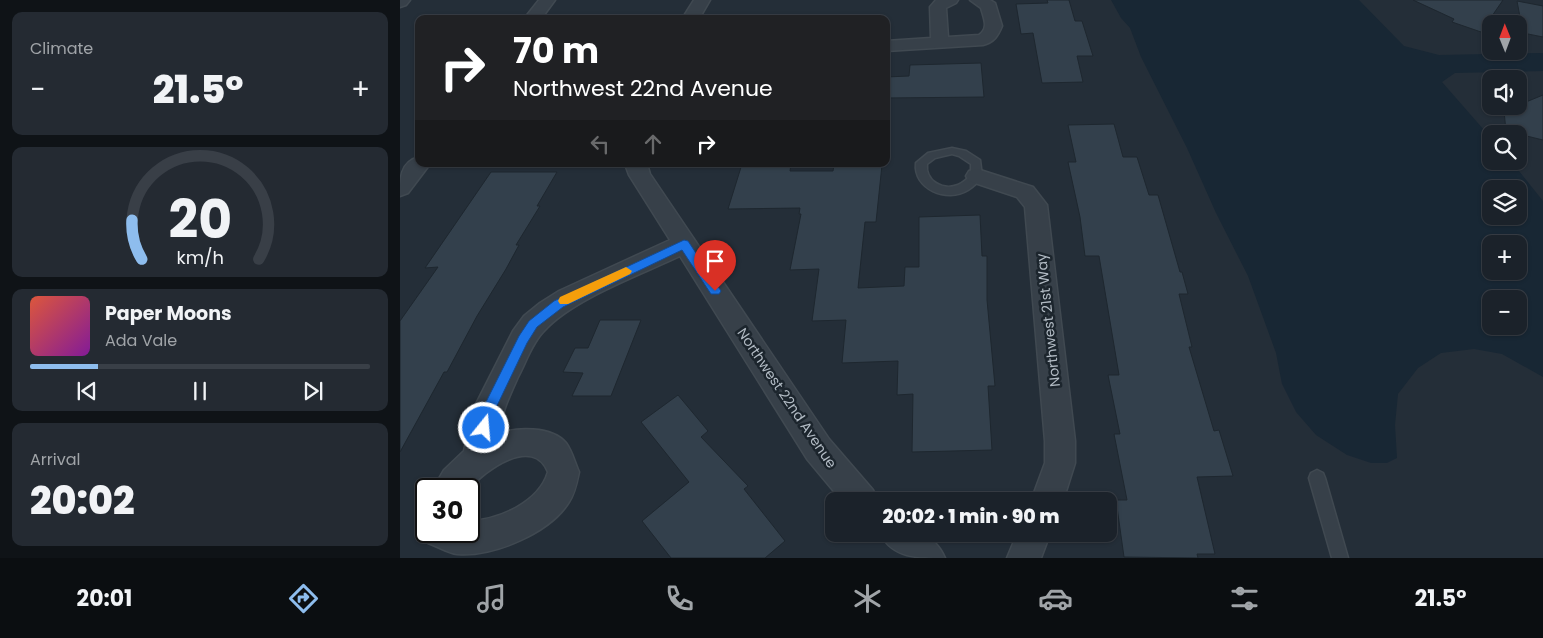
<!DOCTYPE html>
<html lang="en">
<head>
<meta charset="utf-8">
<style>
  :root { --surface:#1b222a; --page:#242a32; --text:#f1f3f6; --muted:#a0a4a8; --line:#393f47; --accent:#8ebdee }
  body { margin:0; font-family:Poppins,sans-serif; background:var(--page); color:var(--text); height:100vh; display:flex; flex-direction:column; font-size:19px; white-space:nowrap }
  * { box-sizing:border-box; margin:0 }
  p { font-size:16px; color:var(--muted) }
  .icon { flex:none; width:28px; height:28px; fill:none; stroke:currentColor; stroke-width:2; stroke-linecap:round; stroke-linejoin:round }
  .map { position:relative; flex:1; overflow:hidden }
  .side { display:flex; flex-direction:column; gap:12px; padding:12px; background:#0f1317; width:400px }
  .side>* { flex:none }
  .banner { position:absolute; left:15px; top:15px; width:475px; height:152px; border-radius:10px; box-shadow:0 1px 4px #0004,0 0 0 1px var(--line); background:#202124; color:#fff; overflow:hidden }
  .needle { width:32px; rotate:359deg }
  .fabs { position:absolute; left:1082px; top:15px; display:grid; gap:10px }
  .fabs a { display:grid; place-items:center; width:45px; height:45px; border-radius:10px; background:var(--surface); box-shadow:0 1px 4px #0004,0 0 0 1px var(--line); font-size:25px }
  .speed { position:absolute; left:15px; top:478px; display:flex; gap:10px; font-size:25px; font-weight:700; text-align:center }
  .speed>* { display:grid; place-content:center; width:65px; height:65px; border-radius:50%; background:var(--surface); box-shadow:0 1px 4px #0004,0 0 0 1px var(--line); line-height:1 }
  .speed .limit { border:2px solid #111; border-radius:8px; background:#fff; color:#111 }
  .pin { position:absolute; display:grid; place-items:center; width:42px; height:42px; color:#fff; margin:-51px -21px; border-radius:50% 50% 50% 0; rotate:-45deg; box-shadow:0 0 5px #0007 }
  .pin .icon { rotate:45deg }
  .me { position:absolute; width:55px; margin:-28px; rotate:17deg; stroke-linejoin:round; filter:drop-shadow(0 0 4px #0008) }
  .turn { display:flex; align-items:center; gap:18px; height:105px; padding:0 15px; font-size:22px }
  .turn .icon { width:65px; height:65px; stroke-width:2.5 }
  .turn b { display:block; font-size:35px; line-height:42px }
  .lanes { display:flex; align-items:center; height:48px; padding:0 15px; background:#0003; justify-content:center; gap:25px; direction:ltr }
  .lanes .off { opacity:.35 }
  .big { font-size:38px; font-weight:800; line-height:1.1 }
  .side .card { flex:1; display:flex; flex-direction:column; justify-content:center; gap:8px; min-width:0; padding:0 18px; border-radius:10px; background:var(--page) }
  .side .dial { align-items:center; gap:0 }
  .dial svg { height:130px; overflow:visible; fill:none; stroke:var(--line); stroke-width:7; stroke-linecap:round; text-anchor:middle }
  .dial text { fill:var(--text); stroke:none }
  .song { display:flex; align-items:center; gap:15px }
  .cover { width:60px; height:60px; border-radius:8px; background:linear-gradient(135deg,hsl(10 70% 55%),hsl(290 70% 35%)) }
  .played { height:5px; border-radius:2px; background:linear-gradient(90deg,var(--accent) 20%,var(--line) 20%) }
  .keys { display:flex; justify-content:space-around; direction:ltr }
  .heat { display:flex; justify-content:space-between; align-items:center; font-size:28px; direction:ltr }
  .trip { position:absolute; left:425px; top:492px; width:292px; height:50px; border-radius:10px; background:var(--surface); box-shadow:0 1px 4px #0004,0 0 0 1px var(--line); font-weight:800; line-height:50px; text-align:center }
  .menu { display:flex; height:80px; justify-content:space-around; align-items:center; background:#0b0e11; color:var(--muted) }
  .menu .icon { width:35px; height:35px }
  .menu .selected { color:var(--accent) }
  .menu b { font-size:22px; color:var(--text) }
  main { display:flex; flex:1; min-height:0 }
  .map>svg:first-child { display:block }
  .water { fill:#182734; fill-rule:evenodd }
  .building { fill:#33404c; stroke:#1e272f }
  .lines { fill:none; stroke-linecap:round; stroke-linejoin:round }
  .service-casing { stroke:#404951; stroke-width:3 }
  .minor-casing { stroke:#404951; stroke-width:3 }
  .service { fill:#374049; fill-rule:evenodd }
  .minor { fill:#374049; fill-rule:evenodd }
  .route { fill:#1a73e8; stroke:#114b97 }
  .slow { fill:#f59e0b }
  .labels { text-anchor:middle; stroke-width:5; stroke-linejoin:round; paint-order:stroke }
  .street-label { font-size:14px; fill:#b2bbc4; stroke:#1c252d }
</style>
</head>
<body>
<main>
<section class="side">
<div class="card"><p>Climate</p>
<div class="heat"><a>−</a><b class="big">21.5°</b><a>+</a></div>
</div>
<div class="card dial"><svg viewBox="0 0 100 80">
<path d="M14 69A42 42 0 1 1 86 69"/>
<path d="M14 69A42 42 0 0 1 8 45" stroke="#8ebdee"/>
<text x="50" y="56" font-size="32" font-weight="700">20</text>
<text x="50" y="72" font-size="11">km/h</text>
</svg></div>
<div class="card">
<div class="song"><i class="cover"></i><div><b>Paper Moons</b><p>Ada Vale</p></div></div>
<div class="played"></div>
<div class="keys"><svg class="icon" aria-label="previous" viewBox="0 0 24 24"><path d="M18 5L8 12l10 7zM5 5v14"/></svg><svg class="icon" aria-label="pause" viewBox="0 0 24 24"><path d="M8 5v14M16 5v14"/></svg><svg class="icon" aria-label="next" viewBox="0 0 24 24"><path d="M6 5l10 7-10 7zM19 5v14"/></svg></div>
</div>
<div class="card"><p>Arrival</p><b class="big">20:02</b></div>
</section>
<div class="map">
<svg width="1143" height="558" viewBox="0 0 1143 558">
  <rect width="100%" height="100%" fill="#242e38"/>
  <!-- water -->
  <path class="water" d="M711 0H959L1004 46 1039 55 1143 53V71L1055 73 1042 82 1091 138V161H1111L1143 201V377L1102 354 1074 349 1041 353 1018 368 998 394 995 425 997 458 987 463H971L947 455 916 435 896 412 882 384 876 353 848 276 816 213 787 148 741 57 730 28 721 18ZM1091 189H1119V216H1091ZM1091 244H1119V271H1091ZM1091 299H1119V326H1091Z"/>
  <!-- building -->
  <g class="building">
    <path d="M647 0H669L675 21H682L693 56H677L683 82 642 83 633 33 621 34 616 4 648 3Z"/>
    <path d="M1013 0H1103L1081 32 1052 22 1054 19Z"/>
    <path d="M1117 1 1143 6V37L1123 33Z"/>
    <path d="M581 63 584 97 486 98V77L509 76 510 65Z"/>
    <path d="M1143 95V140L1106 131 1104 111Z"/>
    <path d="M714 124 723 157H737L749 195H758L780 272H782L788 294H779L792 347H789L814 431 819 430 833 476 797 477 815 554H797L798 558 724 557 716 500H727L714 434H720L708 375H719L699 256H685L680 217 668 162H676L668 125Z"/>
    <path d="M342 164H391L390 171H433L434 165H482L476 222H465L458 288 504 286 505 267H519V217L580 215 582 256H587V300L595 386H588L592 450 512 452 513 394 497 395 498 361 442 363 446 320 412 321 419 269 390 270 401 214H399L400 208 328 209Z"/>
    <path d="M91 172H157L137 206H140L116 245H119L106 269 77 316 47 372H44L0 452V321L38 267 25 268Z"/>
    <path d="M200 320H241L211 396H172L183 373 163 372 175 348H188Z"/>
    <path d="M278 395 308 431 301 437 348 486 344 489 385 541 365 558H271L242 521 289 482 241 422Z"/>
  </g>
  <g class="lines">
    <defs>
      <g id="service">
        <path d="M552 148 566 151 580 160 582 176C579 181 573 187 568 190 547 203 513 189 516 163L528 153ZM552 154 559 156 571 164V175C568 178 563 183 558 185 543 191 525 181 527 164L535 158Z"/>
        <path d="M917 470 923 473 925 478 948 558H932L909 478 911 473Z"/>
      </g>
      <g id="minor">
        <path d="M0 0H10L6 5 0 7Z"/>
        <path d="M139 0H155L141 19H124Z"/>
        <path d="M294 0H310L299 19H282Z"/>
        <path d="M536 0H558L556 3 546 8 548 37 579 35C589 28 584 19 581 8L570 0H590L595 3 602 26C598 36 594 42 583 45L486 51V41L531 38 530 7Z"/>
        <path d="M19 157V164H30L8 193 0 196C0 179 0 162 19 157Z"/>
        <path d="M225 164H247L250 174 429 439 473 490 478 501H442L407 459 280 256C240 275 173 299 144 331 132 343 126 362 118 377 109 397 102 412 98 434 116 427 152 426 166 443 172 451 175 463 179 472 177 482 175 493 169 502 150 533 93 557 57 554 48 553 37 546 28 543L24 531 26 524V531H69V521C98 520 139 503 148 472 133 435 85 470 69 489H33L44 470 64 451 72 412 113 331 124 316 140 303 159 291 270 240 229 175Z"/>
        <path d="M577 169 633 187 647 205 675 441V463L663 501H631L645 463V441L625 207 617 197 569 181 566 176 569 171Z"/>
        <path d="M480 534C509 532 532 528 545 558 516 558 494 558 480 534Z"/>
        <path d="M617 534H650L641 558H607Z"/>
      </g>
    </defs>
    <!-- service casing -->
    <use href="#service" class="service-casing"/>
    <!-- minor casing -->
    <use href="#minor" class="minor-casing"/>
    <!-- service -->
    <use href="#service" class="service"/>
    <!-- minor -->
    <use href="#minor" class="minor"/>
  </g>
  <!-- route -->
  <path class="route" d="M284 240 288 241 319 288 321 291 319 294H311L282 250 163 307 137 327 127 343 94 412 89 432 84 434 79 432 77 428 81 412 119 336 129 321 154 301Z"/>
  <!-- slow -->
  <path class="slow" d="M226 267 232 271 230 274 168 304H160L158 301 160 297Z"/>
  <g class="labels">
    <!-- street labels -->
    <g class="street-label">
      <text transform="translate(648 320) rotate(-96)" y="5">Northwest 21st Way</text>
      <text transform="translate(387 398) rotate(56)" y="5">Northwest 22nd Avenue</text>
    </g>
  </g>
</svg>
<div class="fabs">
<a><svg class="needle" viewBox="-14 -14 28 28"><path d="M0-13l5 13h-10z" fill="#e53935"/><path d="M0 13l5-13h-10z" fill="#a0a4a8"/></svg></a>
<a><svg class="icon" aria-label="sound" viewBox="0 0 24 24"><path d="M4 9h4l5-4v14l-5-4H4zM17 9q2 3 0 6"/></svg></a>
<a><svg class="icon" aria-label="search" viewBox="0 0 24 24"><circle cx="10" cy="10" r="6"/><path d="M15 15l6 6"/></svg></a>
<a><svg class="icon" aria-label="layers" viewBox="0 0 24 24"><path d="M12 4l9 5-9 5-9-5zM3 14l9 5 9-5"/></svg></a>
<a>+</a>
<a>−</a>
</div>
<div class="speed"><div class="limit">30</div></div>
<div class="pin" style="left:315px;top:291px;background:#d93025"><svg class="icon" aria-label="arrive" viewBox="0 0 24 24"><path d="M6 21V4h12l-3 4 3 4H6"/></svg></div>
<svg class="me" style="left:84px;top:428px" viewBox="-20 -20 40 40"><circle r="17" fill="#1a73e8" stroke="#fff" stroke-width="3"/><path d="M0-11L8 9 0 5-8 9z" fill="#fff"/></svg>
<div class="trip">20:02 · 1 min · 90 m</div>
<div class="banner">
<div class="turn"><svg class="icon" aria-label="right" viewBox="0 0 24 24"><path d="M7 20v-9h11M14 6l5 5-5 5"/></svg><div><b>70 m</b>Northwest 22nd Avenue</div></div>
<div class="lanes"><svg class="icon off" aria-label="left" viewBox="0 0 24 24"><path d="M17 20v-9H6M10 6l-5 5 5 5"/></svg><svg class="icon off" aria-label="ahead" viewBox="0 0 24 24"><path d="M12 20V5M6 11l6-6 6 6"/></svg><svg class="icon" aria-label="right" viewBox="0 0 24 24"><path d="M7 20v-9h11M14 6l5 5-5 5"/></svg></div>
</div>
</div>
</main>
<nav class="menu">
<b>20:01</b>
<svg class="icon selected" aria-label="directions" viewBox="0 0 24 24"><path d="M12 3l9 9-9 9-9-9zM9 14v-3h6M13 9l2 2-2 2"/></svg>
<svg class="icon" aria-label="music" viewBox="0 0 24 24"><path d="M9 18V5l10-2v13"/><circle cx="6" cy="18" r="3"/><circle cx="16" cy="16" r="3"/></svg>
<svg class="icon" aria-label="phone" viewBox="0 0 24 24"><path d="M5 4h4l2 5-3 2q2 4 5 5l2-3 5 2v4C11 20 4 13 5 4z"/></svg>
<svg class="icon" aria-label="climate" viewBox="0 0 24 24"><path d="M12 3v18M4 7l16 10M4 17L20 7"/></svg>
<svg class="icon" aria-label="car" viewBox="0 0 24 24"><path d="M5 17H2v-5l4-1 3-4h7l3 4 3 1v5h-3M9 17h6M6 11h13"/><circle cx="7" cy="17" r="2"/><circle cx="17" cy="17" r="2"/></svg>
<svg class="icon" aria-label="filters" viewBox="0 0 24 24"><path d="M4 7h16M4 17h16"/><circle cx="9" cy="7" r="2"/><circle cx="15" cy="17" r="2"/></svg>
<b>21.5°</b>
</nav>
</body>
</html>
